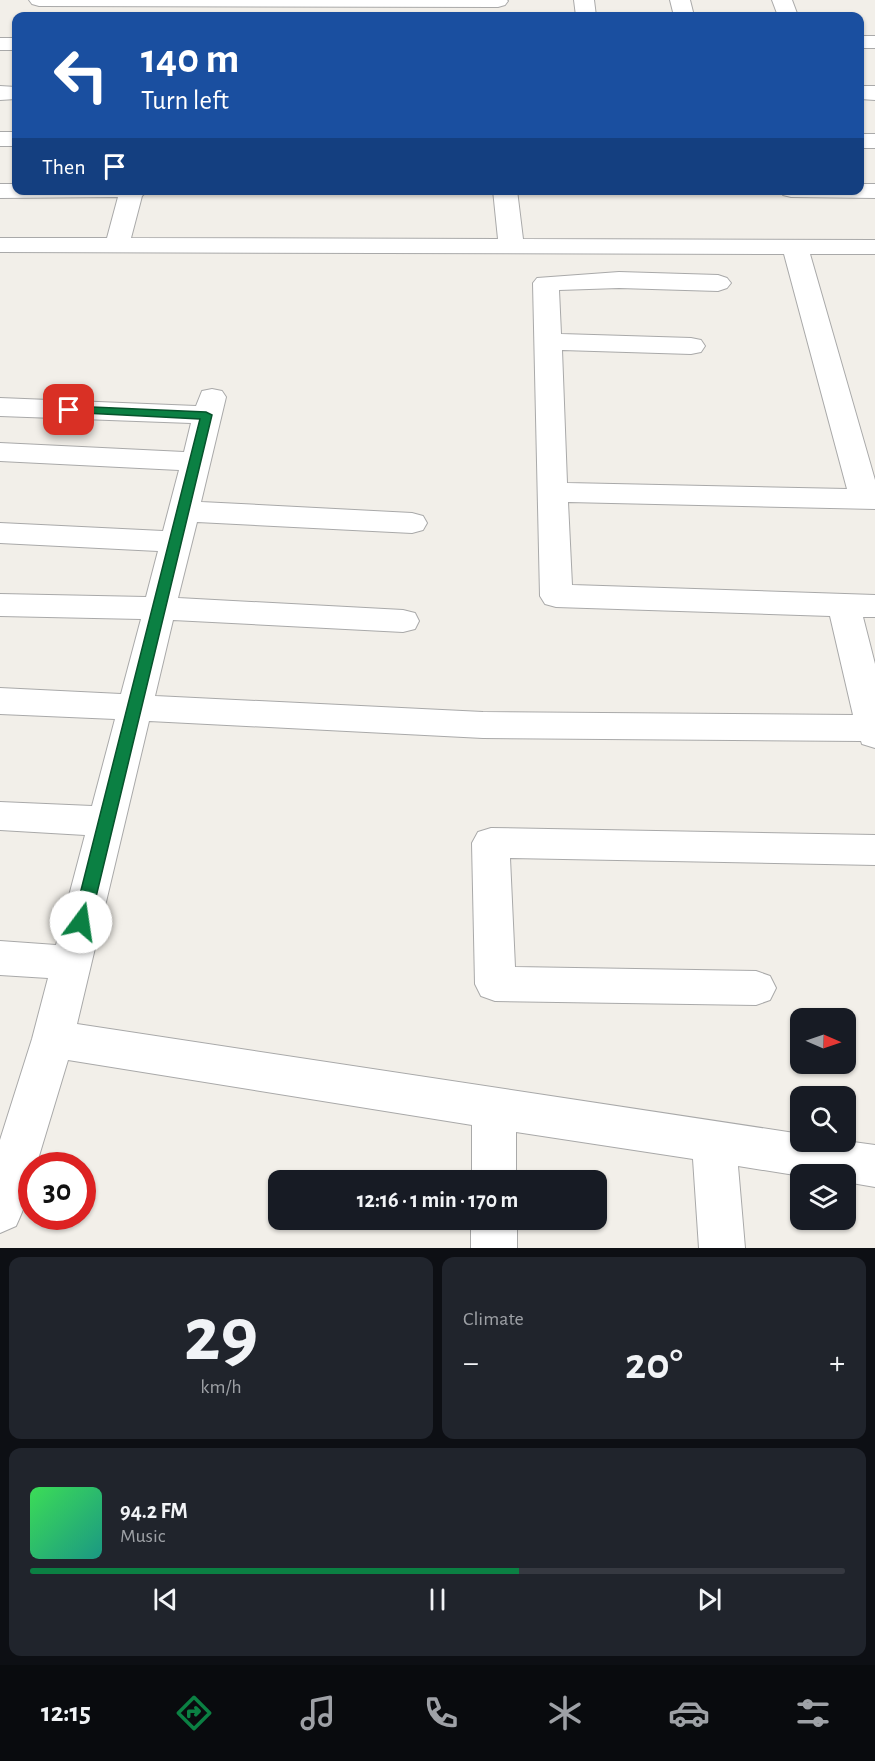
<!DOCTYPE html>
<html lang="en">
<head>
<meta charset="utf-8">
<style>
  :root { --surface:#171b24; --page:#20242c; --text:#f1f3f6; --muted:#9ea1a6; --line:#363941; --accent:#0b8043 }
  body { margin:0; font-family:"Alegreya Sans",sans-serif; background:var(--page); color:var(--text); height:100vh; display:flex; flex-direction:column; font-size:22px; white-space:nowrap }
  * { box-sizing:border-box; margin:0 }
  p { font-size:20px; color:var(--muted) }
  .icon { flex:none; width:33px; height:33px; fill:none; stroke:currentColor; stroke-width:2; stroke-linecap:round; stroke-linejoin:round }
  .map { position:relative; height:1248px; overflow:hidden }
  .side { display:flex; flex-direction:column; gap:9px; padding:9px; background:#0d0f14; flex:1 }
  .side>* { flex:none }
  .hud { position:absolute; left:12px; top:12px; width:852px; height:183px; border-radius:12px; box-shadow:0 2px 4px #0004; background:#1a4fa0; color:#fff; overflow:hidden }
  .needle { width:39px; rotate:92deg }
  .controls { position:absolute; left:790px; top:1008px; display:grid; gap:12px }
  .controls a { display:grid; place-items:center; width:66px; height:66px; border-radius:12px; background:var(--surface); box-shadow:0 2px 4px #0004; font-size:30px }
  .speed { position:absolute; left:18px; top:1152px; display:flex; gap:12px; font-size:30px; font-weight:700; text-align:center }
  .speed>* { display:grid; place-content:center; width:78px; height:78px; border-radius:50%; background:var(--surface); box-shadow:0 2px 4px #0004; line-height:1 }
  .speed .limit { border:9px solid #d22; background:#fff; color:#111 }
  .pin { position:absolute; display:grid; place-items:center; width:51px; height:51px; color:#fff; margin:-26px; border-radius:12px; box-shadow:0 3px 9px #0006 }
  .me { position:absolute; width:66px; margin:-33px; rotate:14deg; stroke-linejoin:round; filter:drop-shadow(0 0 4px #0008) }
  .turn { display:flex; align-items:center; gap:21px; height:126px; padding:0 30px; font-size:27px }
  .turn .icon { width:78px; height:78px; stroke-width:2.5 }
  .turn b { display:block; font-size:42px; line-height:51px }
  .then { display:flex; align-items:center; height:57px; padding:0 30px; background:#0003; gap:12px; font-size:22px }
  .big { font-size:45px; font-weight:700; line-height:1.1 }
  .side .tile { flex:1; display:flex; flex-direction:column; justify-content:center; gap:9px; min-width:0; padding:0 21px; border-radius:12px; background:var(--page) }
  .side .dial { align-items:center; gap:0 }
  .dial b { font-size:78px; line-height:1 }
  .song { display:flex; align-items:center; gap:18px }
  .cover { width:72px; height:72px; border-radius:9px; background:linear-gradient(135deg,hsl(130 70% 55%),hsl(170 70% 35%)) }
  .played { height:6px; border-radius:3px; background:linear-gradient(90deg,var(--accent) 60%,var(--line) 60%) }
  .keys { display:flex; justify-content:space-around; direction:ltr }
  .heat { display:flex; justify-content:space-between; align-items:center; font-size:33px; direction:ltr }
  .side .tiles { flex:1; display:grid; gap:9px; grid-template-columns:1fr 1fr }
  .tile:last-child { grid-column:span 2 }
  .trip { position:absolute; left:268px; top:1170px; width:339px; height:60px; border-radius:12px; background:var(--surface); box-shadow:0 2px 4px #0004; font-weight:700; line-height:60px; text-align:center }
  .tabs { display:flex; height:96px; justify-content:space-around; align-items:center; background:#090b0e; color:var(--muted) }
  .tabs .icon { width:42px; height:42px }
  .tabs .on { color:var(--accent) }
  .tabs b { font-size:27px; color:var(--text) }
  .map>svg:first-child { display:block }
  .lines { fill:none; stroke-linecap:round; stroke-linejoin:round }
  .street-casing { stroke:#a9a9a9; stroke-width:2 }
  .street { fill:#fff; fill-rule:evenodd }
  .route { fill:#0b8043; stroke:#07532c; stroke-width:1.5 }
</style>
</head>
<body>
<div class="map">
<svg width="875" height="1248" viewBox="0 0 875 1248">
  <rect width="100%" height="100%" fill="#f2efe9"/>
  <g class="lines">
    <defs>
      <g id="street">
        <path d="M29 0H507L508 1 505 5 498 7 39 6 32 4Z"/>
        <path d="M574 0H594L596 16H576Z"/>
        <path d="M670 0H690L694 16H674Z"/>
        <path d="M772 0H792L798 16H778Z"/>
        <rect x="860" y="36" width="15" height="12"/>
        <rect x="0" y="38" width="16" height="12"/>
        <path d="M0 86 16 87V99L0 100Z"/>
        <path d="M860 86H875V100L860 99Z"/>
        <rect x="0" y="132" width="16" height="14"/>
        <rect x="860" y="134" width="15" height="14"/>
        <path d="M0 184H16V190H148L142 196 131 238 498 239 493 190H517L523 239 875 240V254H810L875 480V509L568 502 572 585 875 595V617H863L875 664V748L862 744 861 741 483 738 149 721 77 1024 801 1134V1142L846 1141 875 1145V1187L846 1182V1174L801 1176 738 1166 745 1248H699L693 1159 516 1132V1180H472V1125L68 1060 36 1166H32C32 1187 25 1207 16 1226L0 1233V1140L32 1039 48 978 0 975V941L56 945 85 835 0 830V802L92 806 115 719 0 714V688L121 694 141 619 0 616V594L146 597 158 551 0 543V523L163 531 179 470 0 461V443L184 452 191 423 0 416V398L196 406 202 391 212 389 222 391 226 397 201 502 412 513 423 516 427 523 423 530 412 533 197 522 178 598 403 610 415 613 419 621 415 629 403 632 173 620 155 696 483 712 853 715 830 616 556 607 545 604 540 596 533 283 537 278 619 272 718 275 727 278 731 283 727 288 718 291 619 288 559 290 561 334 691 338 701 340 705 346 701 352 691 354 562 350 567 483 847 489 784 254 0 252V238H107L118 197 0 198Z"/>
        <path d="M860 184H875V198L791 197 783 195 779 190H860Z"/>
        <path d="M491 828 875 835V865L510 858 515 967 756 971 770 976 776 988 770 1000 756 1005 495 1001 481 996 475 984 472 843 478 832Z"/>
        <rect x="471" y="1220" width="46" height="28"/>
      </g>
    </defs>
    <!-- street casing -->
    <use href="#street" class="street-casing"/>
    <!-- street -->
    <use href="#street" class="street"/>
  </g>
  <!-- route -->
  <path class="route" d="M69 406 206 412 212 415 90 922 87 927 81 929 76 927 73 922 200 419 65 412V407Z"/>
</svg>
<div class="controls">
<a><svg class="needle" viewBox="-14 -14 28 28"><path d="M0-13l5 13h-10z" fill="#e53935"/><path d="M0 13l5-13h-10z" fill="#9ea1a6"/></svg></a>
<a><svg class="icon" aria-label="search" viewBox="0 0 24 24"><circle cx="10" cy="10" r="6"/><path d="M15 15l6 6"/></svg></a>
<a><svg class="icon" aria-label="layers" viewBox="0 0 24 24"><path d="M12 4l9 5-9 5-9-5zM3 14l9 5 9-5"/></svg></a>
</div>
<div class="speed"><div class="limit">30</div></div>
<div class="pin" style="left:69px;top:410px;background:#d93025"><svg class="icon" aria-label="arrive" viewBox="0 0 24 24"><path d="M6 21V4h12l-3 4 3 4H6"/></svg></div>
<svg class="me" style="left:81px;top:922px" viewBox="-20 -20 40 40"><circle r="19" fill="#fff"/><path d="M0-13L10 11 0 6-10 11z" fill="#0b8043"/></svg>
<div class="trip">12:16 · 1 min · 170 m</div>
<div class="hud">
<div class="turn"><svg class="icon" aria-label="left" viewBox="0 0 24 24"><path d="M17 20v-9H6M10 6l-5 5 5 5"/></svg><div><b>140 m</b>Turn left</div></div>
<div class="then">Then<svg class="icon" aria-label="arrive" viewBox="0 0 24 24"><path d="M6 21V4h12l-3 4 3 4H6"/></svg></div>
</div>
</div>
<section class="side">
<div class="tiles">
<div class="tile dial"><b>29</b><p>km/h</p></div>
<div class="tile"><p>Climate</p>
<div class="heat"><a>−</a><b class="big">20°</b><a>+</a></div>
</div>
<div class="tile">
<div class="song"><i class="cover"></i><div><b>94.2 FM</b><p>Music</p></div></div>
<div class="played"></div>
<div class="keys"><svg class="icon" aria-label="previous" viewBox="0 0 24 24"><path d="M18 5L8 12l10 7zM5 5v14"/></svg><svg class="icon" aria-label="pause" viewBox="0 0 24 24"><path d="M8 5v14M16 5v14"/></svg><svg class="icon" aria-label="next" viewBox="0 0 24 24"><path d="M6 5l10 7-10 7zM19 5v14"/></svg></div>
</div>
</div>
</section>
<nav class="tabs">
<b>12:15</b>
<svg class="icon on" aria-label="directions" viewBox="0 0 24 24"><path d="M12 3l9 9-9 9-9-9zM9 14v-3h6M13 9l2 2-2 2"/></svg>
<svg class="icon" aria-label="music" viewBox="0 0 24 24"><path d="M9 18V5l10-2v13"/><circle cx="6" cy="18" r="3"/><circle cx="16" cy="16" r="3"/></svg>
<svg class="icon" aria-label="phone" viewBox="0 0 24 24"><path d="M5 4h4l2 5-3 2q2 4 5 5l2-3 5 2v4C11 20 4 13 5 4z"/></svg>
<svg class="icon" aria-label="climate" viewBox="0 0 24 24"><path d="M12 3v18M4 7l16 10M4 17L20 7"/></svg>
<svg class="icon" aria-label="car" viewBox="0 0 24 24"><path d="M5 17H2v-5l4-1 3-4h7l3 4 3 1v5h-3M9 17h6M6 11h13"/><circle cx="7" cy="17" r="2"/><circle cx="17" cy="17" r="2"/></svg>
<svg class="icon" aria-label="filters" viewBox="0 0 24 24"><path d="M4 7h16M4 17h16"/><circle cx="9" cy="7" r="2"/><circle cx="15" cy="17" r="2"/></svg>
</nav>
</body>
</html>
